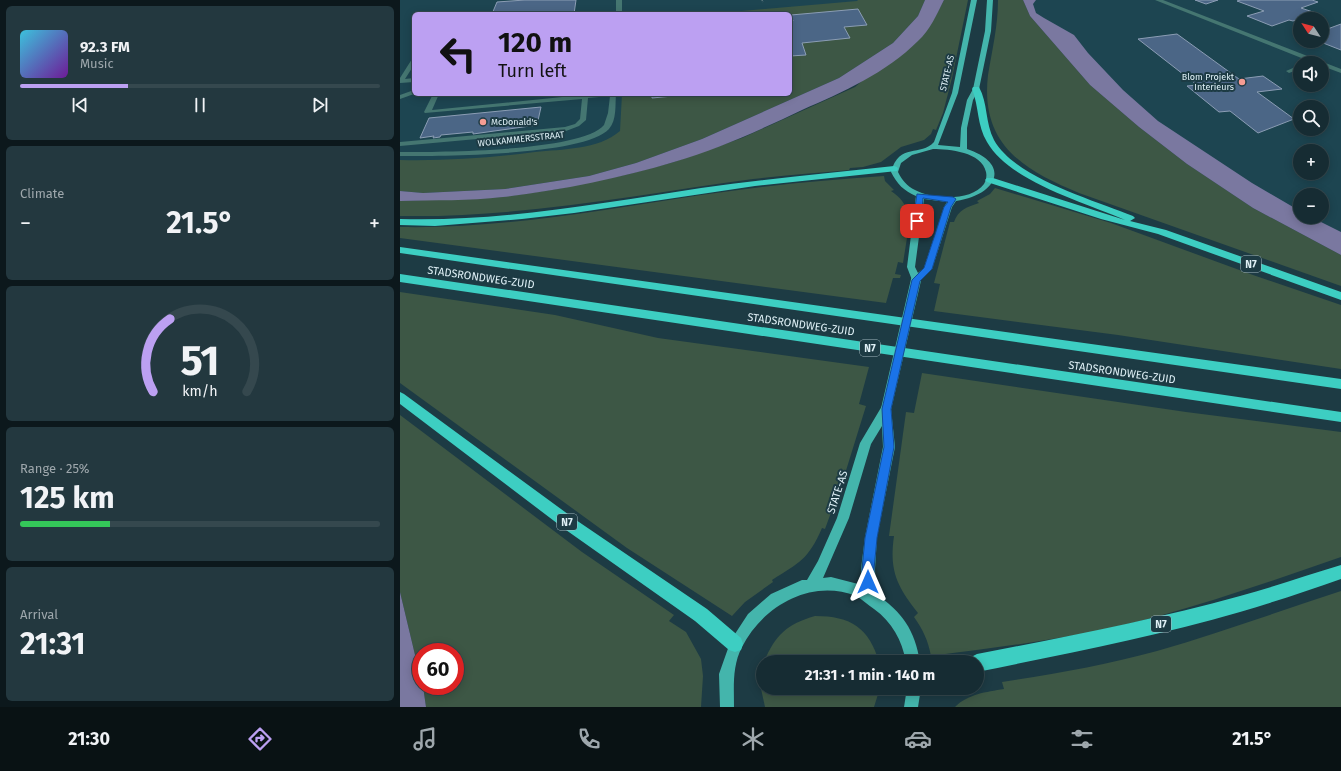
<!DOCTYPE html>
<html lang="en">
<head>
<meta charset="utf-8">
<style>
  :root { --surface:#162c33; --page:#23383f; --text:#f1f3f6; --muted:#9ea7ac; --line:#35484e; --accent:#bca0f2 }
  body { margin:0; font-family:"Fira Sans",sans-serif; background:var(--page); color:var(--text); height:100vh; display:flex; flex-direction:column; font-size:15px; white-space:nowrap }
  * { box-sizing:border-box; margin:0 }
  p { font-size:13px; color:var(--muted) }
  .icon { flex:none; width:22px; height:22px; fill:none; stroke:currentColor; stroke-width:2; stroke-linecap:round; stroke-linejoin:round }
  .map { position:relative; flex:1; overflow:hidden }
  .drawer { display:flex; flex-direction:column; gap:6px; padding:6px; background:#0c181c; width:400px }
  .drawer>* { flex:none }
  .guide { position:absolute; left:12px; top:12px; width:380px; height:84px; border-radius:6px; box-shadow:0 2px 10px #0003,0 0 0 1px var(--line); background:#bca0f2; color:#111; overflow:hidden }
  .needle { width:26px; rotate:306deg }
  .tools { position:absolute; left:893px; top:12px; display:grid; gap:8px }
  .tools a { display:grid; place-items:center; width:36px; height:36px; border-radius:50%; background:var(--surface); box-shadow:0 2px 10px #0003,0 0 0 1px var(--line); font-size:20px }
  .speed { position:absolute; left:12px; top:643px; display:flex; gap:8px; font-size:20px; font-weight:700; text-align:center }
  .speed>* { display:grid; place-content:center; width:52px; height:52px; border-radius:50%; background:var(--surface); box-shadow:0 2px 10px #0003,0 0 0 1px var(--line); line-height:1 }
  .speed .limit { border:6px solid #d22; background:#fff; color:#111 }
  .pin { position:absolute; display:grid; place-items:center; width:34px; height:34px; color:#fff; margin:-17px; border-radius:8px; box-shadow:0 2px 6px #0006 }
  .me { position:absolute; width:44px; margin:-22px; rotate:0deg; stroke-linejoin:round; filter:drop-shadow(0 0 3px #0008) }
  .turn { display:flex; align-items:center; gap:14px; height:84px; padding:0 20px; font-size:18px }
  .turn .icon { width:52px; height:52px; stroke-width:2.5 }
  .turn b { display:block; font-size:28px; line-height:34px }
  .big { font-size:30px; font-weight:700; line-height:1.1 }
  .drawer .widget { flex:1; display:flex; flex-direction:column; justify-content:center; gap:6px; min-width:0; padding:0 14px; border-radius:6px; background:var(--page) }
  .drawer .dial { align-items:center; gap:0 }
  .dial svg { height:104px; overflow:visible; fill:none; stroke:var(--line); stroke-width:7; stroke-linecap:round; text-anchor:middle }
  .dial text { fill:var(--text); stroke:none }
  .song { display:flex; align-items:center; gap:12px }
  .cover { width:48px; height:48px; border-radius:6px; background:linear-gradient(135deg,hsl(190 70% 55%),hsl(280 70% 35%)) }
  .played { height:4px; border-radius:2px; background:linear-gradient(90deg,var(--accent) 30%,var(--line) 30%) }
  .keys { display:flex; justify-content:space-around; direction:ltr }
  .heat { display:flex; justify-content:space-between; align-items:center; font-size:22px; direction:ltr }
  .charge { height:6px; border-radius:3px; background:linear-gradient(90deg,#34c759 25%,var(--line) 0) }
  .trip { position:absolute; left:356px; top:655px; width:228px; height:40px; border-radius:20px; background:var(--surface); box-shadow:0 2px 10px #0003,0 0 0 1px var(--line); font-weight:700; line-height:40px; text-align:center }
  .tabs { display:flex; height:64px; justify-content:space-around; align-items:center; background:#091214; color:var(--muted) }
  .tabs .icon { width:28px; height:28px }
  .tabs .on { color:var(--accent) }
  .tabs b { font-size:18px; color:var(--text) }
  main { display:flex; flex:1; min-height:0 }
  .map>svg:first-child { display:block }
  .built { fill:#1d4551; fill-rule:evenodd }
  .green { fill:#3d5745 }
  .water { fill:#7a78a0 }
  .building { fill:#4b6686; stroke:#8b9db4 }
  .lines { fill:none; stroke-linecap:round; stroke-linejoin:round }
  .path { stroke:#637c84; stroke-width:1.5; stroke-dasharray:1 1; stroke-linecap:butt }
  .minor { fill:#457671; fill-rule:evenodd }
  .major { fill:#44b5ac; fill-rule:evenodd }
  .highway { fill:#3dcec2; fill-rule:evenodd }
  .major-bridge { stroke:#44b5ac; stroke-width:10 }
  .route { fill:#1a73e8; stroke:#114b97 }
  .poi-dot { fill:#f59c93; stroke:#1d3b44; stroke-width:1.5 }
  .labels { text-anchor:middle; stroke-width:4; stroke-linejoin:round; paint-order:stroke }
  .far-street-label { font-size:9px; fill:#dff0f6; stroke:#1d3b44 }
  .far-poi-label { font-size:9px; fill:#dff0f6; stroke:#1d3b44; text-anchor:end }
  .shield { fill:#1d3b44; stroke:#a5bac1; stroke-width:1 }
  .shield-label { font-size:10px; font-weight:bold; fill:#dff0f6 }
  .street-label { font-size:11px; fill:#dff0f6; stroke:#1d3b44 }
</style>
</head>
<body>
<main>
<section class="drawer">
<div class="widget">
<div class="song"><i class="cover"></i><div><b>92.3 FM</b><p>Music</p></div></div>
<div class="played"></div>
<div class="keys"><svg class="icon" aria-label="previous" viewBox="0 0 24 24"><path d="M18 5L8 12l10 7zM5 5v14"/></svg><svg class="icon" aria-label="pause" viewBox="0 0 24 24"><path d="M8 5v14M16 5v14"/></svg><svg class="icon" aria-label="next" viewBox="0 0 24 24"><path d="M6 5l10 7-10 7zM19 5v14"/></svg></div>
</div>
<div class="widget"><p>Climate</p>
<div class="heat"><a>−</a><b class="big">21.5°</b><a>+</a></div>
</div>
<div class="widget dial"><svg viewBox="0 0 100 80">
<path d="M14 69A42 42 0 1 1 86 69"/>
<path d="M14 69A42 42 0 0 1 27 13" stroke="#bca0f2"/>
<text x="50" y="56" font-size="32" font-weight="700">51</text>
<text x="50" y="72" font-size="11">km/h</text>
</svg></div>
<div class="widget"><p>Range · 25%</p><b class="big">125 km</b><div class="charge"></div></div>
<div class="widget"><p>Arrival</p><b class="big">21:31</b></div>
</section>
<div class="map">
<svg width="941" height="707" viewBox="0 0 941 707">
  <rect width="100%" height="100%" fill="#1d3b44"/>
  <!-- built -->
  <g class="built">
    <path d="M0 0H535L507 41 381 113 194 178 113 192 0 198ZM14 14H390V94H14Z"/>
    <path d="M628 0H941V243L825 180 633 14ZM900 19H922V41H900ZM900 63H922V85H900ZM900 107H922V129H900ZM900 151H922V173H900ZM900 195H922V217H900Z"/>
  </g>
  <!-- green -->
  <g class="green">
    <path d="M458 0H525L518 16 493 43 439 78 302 139 236 163 189 176 105 189 23 193 0 191V160C45 161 90 158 135 152 162 149 198 150 220 131L222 94H390V14H308L457 1Z"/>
    <path d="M544 0H568L552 78 543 113 536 130 533 129 531 134 524 140 501 147 481 162 463 167 450 168 449 170C417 173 385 175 353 179 234 195 121 218 0 216V201L102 197 157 189 229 174 274 162 342 138 455 87 534 19Z"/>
    <path d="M598 0H623L630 16 690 85 739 127 787 164 853 208 941 255V286L679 193C623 170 580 144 588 75 592 50 598 26 598 0Z"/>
    <path d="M484 176 485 181 494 190 491 191C502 199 508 205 506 219H510L503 263 498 262 495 274 501 275 500 278H493L486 303 0 238V227C102 229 201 210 301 195 362 186 423 180 484 176Z"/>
    <path d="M595 188 711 223 853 275 941 305V369L718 335 534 311 540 284 534 283 550 222H554C558 210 567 207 579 203L577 201 590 194Z"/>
    <path d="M0 292 155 315 258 338 469 367 459 404 466 406 444 477 425 529 422 528C408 560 400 562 372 580L373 582 345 602 332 616 227 548 0 383Z"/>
    <path d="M522 373 786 412 941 432V557C881 578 820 599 759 616 684 637 608 646 531 656 528 640 523 630 514 617L518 613C497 586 489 571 494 536H489L506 412 514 413Z"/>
    <path d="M0 415 182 552 274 615 269 621 286 632 301 659 303 676 301 707H26L23 686H55V652H21V680L0 592Z"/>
    <path d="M941 591V707H555C568 694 586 692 604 689L602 682C654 674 706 665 757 651 819 633 880 611 941 591Z"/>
    <path d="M415 616C451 616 469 628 479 662H364C375 635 387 624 415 616Z"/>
    <path d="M363 664V688H480L474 707H365L360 684Z"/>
  </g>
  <!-- water -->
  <g class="water">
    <path d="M525 0H544C537 14 530 30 518 41 486 73 443 92 402 110 360 130 318 149 274 162 221 178 157 191 103 197 69 201 34 200 0 201V191L23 193 105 189 189 176 236 163 302 139 439 78 493 43 518 16Z"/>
    <path d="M623 0H636L633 4 636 13 644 18 674 35 688 53 723 90 758 121 852 183 900 211V217H911L941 232V255L853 208 787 164 739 127 690 85 630 16Z"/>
    <path d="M0 592 21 680V686H23L26 707H0Z"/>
  </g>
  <!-- building -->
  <g class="building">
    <path d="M125 0H176L174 14H92L97 2Z"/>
    <path d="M795 0H818L806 4Z"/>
    <path d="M841 0H912L918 2 901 8 916 13 893 21 889 20 872 26 847 16 864 11 837 1Z"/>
    <path d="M458 9 467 25 444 27 450 38 402 43 406 55 390 56V21H393L391 15Z"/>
    <path d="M941 24V50L918 41 914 43 904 41H922V31Z"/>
    <path d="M777 34 839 79 863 76 882 89 857 92 894 119 858 133 830 111 819 112 787 86 797 85 738 39Z"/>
    <path d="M252 94H294L252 98Z"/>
    <path d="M141 107 137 125 73 134V132L41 135 40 137 33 138 34 136 20 138 29 118Z"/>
  </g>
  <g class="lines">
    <!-- path -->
    <path class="path" d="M362 0 363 2"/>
    <!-- minor -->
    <g class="minor">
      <rect x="216" y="0" width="6" height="14"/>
      <path d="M755 0H763L941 69V73L922 66V63H914Z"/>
      <path d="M14 58V65L5 79 14 78V82L0 83V78L12 59Z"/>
      <path d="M900 65V69L889 73 886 71Z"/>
      <path d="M14 90V94L0 99V95Z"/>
      <path d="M33 94H39L32 110 192 94H216C215 105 217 120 209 129 184 156 40 156 0 156V152C38 152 181 152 204 125L208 113 210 96 188 98 186 120 179 126 166 131 0 146V142L165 127 175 124 180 119 182 99 25 113 24 112Z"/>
    </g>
    <!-- major -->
    <g class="major">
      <path d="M571 0H577L558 93 538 145 560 147 561 128 567 100 573 89 585 31 587 0H593L591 31 579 89 573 100 567 128V149C612 164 597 195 556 201L552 207 532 269 519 282 516 283 512 280 507 267 516 196C504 191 497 184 491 172 499 142 521 157 534 142L552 93ZM533 149C549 149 582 152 586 172 587 176 586 181 584 184 571 202 532 199 515 190 507 186 502 180 498 172L501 163 512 155ZM524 199 547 202 544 207 524 268 518 273 515 267Z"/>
      <path d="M486 405 490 406 491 409 495 447 477 537 475 569 476 594C502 612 515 630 520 662H506C502 640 492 622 474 609 468 605 462 599 456 596 411 578 363 606 342 647 332 666 334 687 334 707H320L319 674 331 640 348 614 371 594 402 580H407L418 561 437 518 460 443 482 406ZM482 426 483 447 465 537 461 569 462 585 431 577 423 578 449 518 471 444Z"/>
      <path d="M507 688H521L518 707H504Z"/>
    </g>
    <!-- highway -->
    <g class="highway">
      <path d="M573 87H579C588 103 585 123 594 140 615 178 694 200 733 216L735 218 730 221 766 230 941 292V300L758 234 701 219 587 182 585 180 587 178H593L725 220C684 202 610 182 587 142 577 126 579 106 572 89Z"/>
      <path d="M494 166 497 167 498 169 497 171 355 186 174 213 122 219 35 226 0 225V219C101 222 202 203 301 188 365 179 430 173 494 166Z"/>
      <path d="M0 247 941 379V389L0 253Z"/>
      <path d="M0 274 941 412V422L0 282Z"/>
      <path d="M0 392 4 394 176 520 307 609 341 638 343 644 341 650 335 652 329 650 295 621 166 530 0 404Z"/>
      <path d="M941 565V579C907 591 874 602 840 612 754 637 665 654 577 672V662H569L571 657 577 654C665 637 753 620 840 596 874 587 907 575 941 565Z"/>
    </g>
    <!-- major-bridge -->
    <path class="major-bridge" d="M486 409 516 280"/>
  </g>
  <!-- route -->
  <path class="route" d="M517 194 553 197 556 199 551 207 532 269 520 281 491 409 494 447 477 538 474 569V582L473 586 468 588 464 586 462 582V569L465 538 484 447 482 409 512 280 524 268 544 207 548 202 523 198 521 221 517 223 513 221Z"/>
  <!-- markers -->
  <g class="poi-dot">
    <circle cx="842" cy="82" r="4"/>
    <circle cx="83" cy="122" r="4"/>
  </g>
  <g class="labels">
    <!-- far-street labels -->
    <g class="far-street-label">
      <text transform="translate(547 73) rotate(-77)" y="3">STATE-AS</text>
      <text transform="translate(121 139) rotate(-6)" y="3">WOLKAMMERSSTRAAT</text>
    </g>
    <!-- far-poi labels -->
    <g class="far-poi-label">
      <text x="834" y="80">Blom Projekt<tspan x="834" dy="10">Interieurs</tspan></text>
      <text x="91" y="125" text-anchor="start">McDonald's</text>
    </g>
    <!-- shield labels -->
    <g class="shield">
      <rect x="841" y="256" width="20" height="16" rx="3"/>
      <rect x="460" y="340" width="20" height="16" rx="3"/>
      <rect x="157" y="514" width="20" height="16" rx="3"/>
      <rect x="751" y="616" width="20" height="16" rx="3"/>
    </g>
    <g class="shield-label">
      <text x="851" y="268">N7</text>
      <text x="470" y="352">N7</text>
      <text x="167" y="526">N7</text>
      <text x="761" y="628">N7</text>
    </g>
    <!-- street labels -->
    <g class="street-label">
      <text transform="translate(81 277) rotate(8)" y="4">STADSRONDWEG-ZUID</text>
      <text transform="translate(401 324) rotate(8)" y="4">STADSRONDWEG-ZUID</text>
      <text transform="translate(722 372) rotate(8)" y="4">STADSRONDWEG-ZUID</text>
      <text transform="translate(437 492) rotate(-72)" y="4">STATE-AS</text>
    </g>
  </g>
</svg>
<div class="tools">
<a><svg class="needle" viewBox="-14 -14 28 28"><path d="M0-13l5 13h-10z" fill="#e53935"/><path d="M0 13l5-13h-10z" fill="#9ea7ac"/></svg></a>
<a><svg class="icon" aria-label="sound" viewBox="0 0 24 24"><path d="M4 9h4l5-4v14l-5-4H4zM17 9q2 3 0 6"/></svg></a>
<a><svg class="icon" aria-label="search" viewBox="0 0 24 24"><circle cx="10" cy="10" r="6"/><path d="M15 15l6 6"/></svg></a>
<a>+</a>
<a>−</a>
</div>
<div class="speed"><div class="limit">60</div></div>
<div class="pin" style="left:517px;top:221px;background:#d93025"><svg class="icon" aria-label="arrive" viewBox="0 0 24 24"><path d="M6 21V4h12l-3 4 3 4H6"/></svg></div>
<svg class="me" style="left:468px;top:582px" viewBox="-20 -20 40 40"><path d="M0-17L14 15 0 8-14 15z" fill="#1a73e8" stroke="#fff" stroke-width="4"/></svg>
<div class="trip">21:31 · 1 min · 140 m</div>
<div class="guide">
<div class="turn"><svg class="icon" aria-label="left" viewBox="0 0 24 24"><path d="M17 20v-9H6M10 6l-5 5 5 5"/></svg><div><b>120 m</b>Turn left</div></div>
</div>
</div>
</main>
<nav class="tabs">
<b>21:30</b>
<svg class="icon on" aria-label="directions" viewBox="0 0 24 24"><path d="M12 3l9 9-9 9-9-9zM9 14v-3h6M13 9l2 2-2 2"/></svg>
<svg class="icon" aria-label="music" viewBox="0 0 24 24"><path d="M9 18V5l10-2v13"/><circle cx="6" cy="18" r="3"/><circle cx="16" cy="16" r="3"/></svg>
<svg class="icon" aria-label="phone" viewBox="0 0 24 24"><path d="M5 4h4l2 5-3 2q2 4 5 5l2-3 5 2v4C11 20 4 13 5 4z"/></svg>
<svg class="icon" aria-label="climate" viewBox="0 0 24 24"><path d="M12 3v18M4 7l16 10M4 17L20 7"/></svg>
<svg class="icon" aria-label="car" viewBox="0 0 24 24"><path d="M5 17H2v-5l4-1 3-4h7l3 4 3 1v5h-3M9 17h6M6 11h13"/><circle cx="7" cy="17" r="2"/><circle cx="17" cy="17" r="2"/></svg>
<svg class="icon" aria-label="filters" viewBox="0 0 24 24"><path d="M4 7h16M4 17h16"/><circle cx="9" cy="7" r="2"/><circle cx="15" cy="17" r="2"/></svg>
<b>21.5°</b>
</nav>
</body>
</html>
